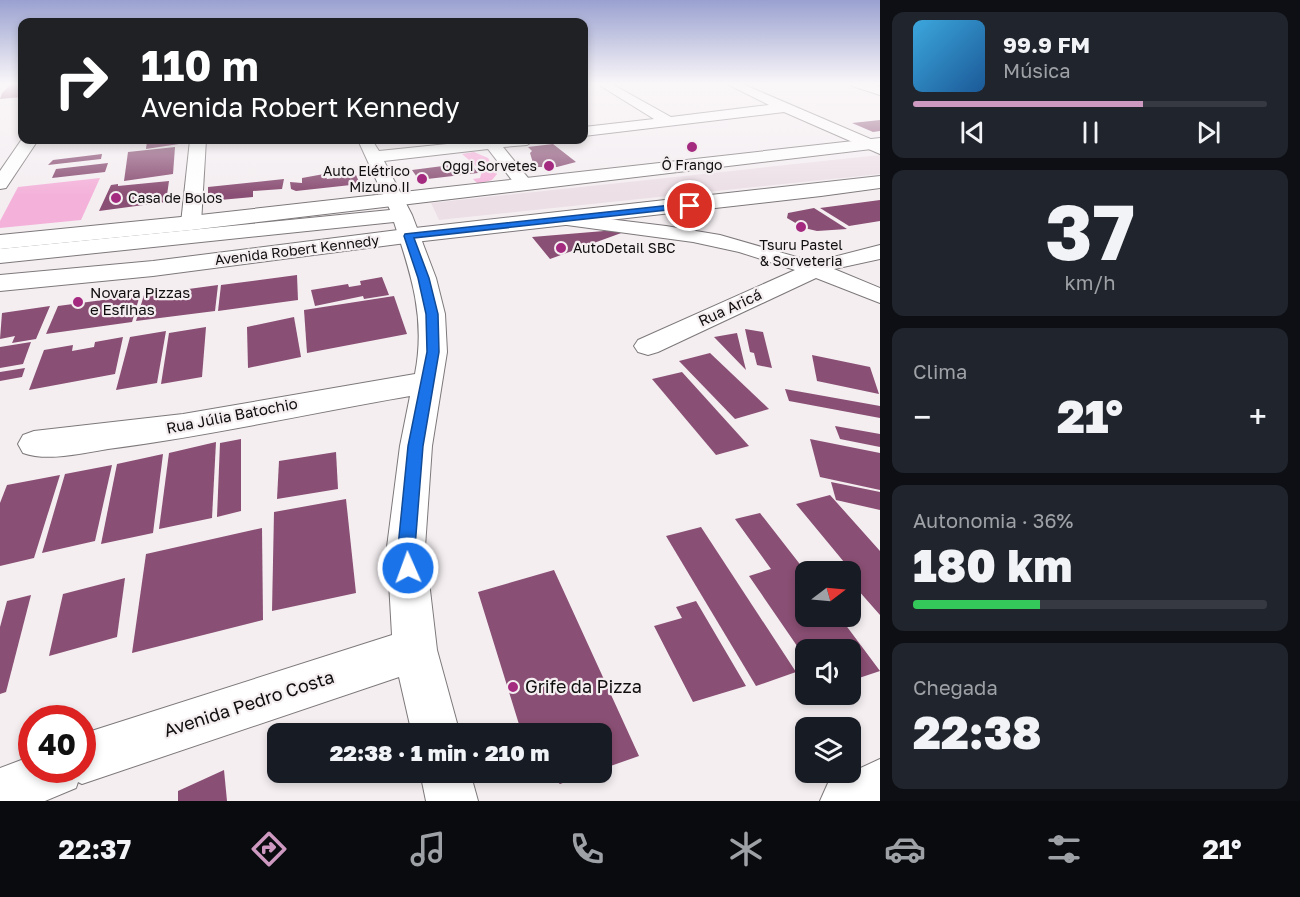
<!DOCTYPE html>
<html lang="pt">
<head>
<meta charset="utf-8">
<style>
  :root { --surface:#171b24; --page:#20242c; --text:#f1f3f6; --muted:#9ea1a6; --line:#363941; --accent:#ce99c1 }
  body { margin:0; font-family:"Golos Text",sans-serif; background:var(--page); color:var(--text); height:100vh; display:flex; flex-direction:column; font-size:22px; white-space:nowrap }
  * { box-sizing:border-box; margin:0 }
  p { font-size:20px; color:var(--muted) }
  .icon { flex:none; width:33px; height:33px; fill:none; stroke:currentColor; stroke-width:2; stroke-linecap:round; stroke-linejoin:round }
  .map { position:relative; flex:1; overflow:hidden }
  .side { display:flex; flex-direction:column; gap:12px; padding:12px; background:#0d0f14; width:420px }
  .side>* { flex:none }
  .banner { position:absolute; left:18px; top:18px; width:570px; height:126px; border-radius:12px; box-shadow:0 3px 9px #0003; background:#202124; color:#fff; overflow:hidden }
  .needle { width:39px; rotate:74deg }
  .tools { position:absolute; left:795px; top:561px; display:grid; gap:12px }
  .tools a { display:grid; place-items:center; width:66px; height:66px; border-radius:12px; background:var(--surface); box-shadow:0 3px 9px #0003; font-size:30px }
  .speed { position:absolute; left:18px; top:705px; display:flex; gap:12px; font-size:30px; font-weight:700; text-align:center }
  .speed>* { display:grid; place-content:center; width:78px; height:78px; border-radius:50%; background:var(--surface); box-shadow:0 3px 9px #0003; line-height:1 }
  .speed .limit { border:9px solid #d22; background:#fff; color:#111 }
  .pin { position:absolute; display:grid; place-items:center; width:51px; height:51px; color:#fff; margin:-26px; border:3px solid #fff; border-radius:50%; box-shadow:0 2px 6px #0007 }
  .me { position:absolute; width:66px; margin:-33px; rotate:358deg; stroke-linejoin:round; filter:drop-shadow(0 0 4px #0008) }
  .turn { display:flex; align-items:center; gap:21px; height:126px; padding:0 24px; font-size:27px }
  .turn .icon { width:78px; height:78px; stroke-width:2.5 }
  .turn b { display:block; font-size:42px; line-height:51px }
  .big { font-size:45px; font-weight:800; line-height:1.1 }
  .side .tile { flex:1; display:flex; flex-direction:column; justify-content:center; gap:9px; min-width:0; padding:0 21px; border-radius:12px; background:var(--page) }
  .side .dial { align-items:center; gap:0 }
  .dial b { font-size:78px; line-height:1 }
  .song { display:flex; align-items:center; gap:18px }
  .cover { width:72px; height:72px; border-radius:9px; background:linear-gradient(135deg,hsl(200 70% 55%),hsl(210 70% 35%)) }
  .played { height:6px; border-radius:3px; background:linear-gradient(90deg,var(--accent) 65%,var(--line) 65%) }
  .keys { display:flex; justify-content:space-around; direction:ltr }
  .heat { display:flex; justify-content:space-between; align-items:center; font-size:33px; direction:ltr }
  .charge { height:9px; border-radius:4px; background:linear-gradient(90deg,#34c759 36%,var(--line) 0) }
  .trip { position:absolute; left:267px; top:723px; width:345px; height:60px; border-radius:12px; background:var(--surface); box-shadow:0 3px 9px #0003; font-weight:800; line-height:60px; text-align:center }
  .dock { display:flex; height:96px; justify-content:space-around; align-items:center; background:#090b0e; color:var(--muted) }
  .dock .icon { width:42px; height:42px }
  .dock .selected { color:var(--accent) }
  .dock b { font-size:27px; color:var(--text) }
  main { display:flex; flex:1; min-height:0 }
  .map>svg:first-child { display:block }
  .built { fill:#ecdfe6 }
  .green { fill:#f4b2da }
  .building { fill:#8a4f74 }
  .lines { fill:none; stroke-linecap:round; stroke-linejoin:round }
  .minor-casing { stroke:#7d787b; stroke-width:2 }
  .major-casing { stroke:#7d787b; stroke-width:2 }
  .minor { fill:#fff; fill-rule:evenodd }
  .major { fill:#fff; fill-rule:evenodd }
  .route { fill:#1a73e8; stroke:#114b97; stroke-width:1.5 }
  .poi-dot { fill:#a42a80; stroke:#f4eef1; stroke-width:2 }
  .labels { text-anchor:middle; stroke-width:4.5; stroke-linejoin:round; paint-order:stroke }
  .far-poi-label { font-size:14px; fill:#0f0d0e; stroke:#f4eef1 }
  .far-street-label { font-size:14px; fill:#0f0d0e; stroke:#f4eef1 }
  .poi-label { font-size:15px; fill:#0f0d0e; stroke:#f4eef1; text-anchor:start }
  .street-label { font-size:15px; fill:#0f0d0e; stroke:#f4eef1 }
  .near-poi-label { font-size:18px; fill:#0f0d0e; stroke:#f4eef1; text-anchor:start }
  .near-street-label { font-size:18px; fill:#0f0d0e; stroke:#f4eef1 }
</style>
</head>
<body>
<main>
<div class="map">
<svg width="880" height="801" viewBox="0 0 880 801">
  <rect width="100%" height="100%" fill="#f4eef1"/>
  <!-- built -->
  <path class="built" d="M880 155V174L439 220 431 203Z"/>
  <!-- green -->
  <g class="green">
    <path d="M474 152 488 158 497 174 492 180 478 184 473 179 480 178 482 171 462 154Z"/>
    <path d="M100 178 81 220 0 228V221L18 187Z"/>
  </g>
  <!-- building -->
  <g class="building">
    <path d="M12 83H22V97L0 99 2 93Z"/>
    <path d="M880 120V131L873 132 852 123Z"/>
    <path d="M179 140V144L146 149 147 141Z"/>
    <path d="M553 144 576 162 557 167H531L533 163 530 153 532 151 528 147Z"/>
    <path d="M175 147 173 174 124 181 128 152Z"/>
    <path d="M102 154 101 159 48 165 53 160Z"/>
    <path d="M108 163 105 172 52 178 56 169Z"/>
    <path d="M466 163 474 168 478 173 419 180 412 170Z"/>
    <path d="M324 174 327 179 356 175 360 184 296 191 291 189 290 182 302 183V178Z"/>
    <path d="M284 179 282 189 253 191V197L220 200 208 193V187Z"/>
    <path d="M169 181 166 202 99 211 111 185 118 184V186Z"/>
    <path d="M880 200V221L849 226 820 208Z"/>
    <path d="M814 208 847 229 817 231 804 228 787 218 788 213Z"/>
    <path d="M616 230 624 232 550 259 532 237Z"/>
    <path d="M297 275 298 300 218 311 221 285Z"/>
    <path d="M382 277 389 295 364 299 363 296 315 306 311 290 348 284 349 287 361 285 360 281Z"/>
    <path d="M218 285 215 311 136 321 144 295Z"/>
    <path d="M140 295 132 322 46 334 58 306Z"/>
    <path d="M394 296 407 334 307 353 304 310Z"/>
    <path d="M50 306 36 339 12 343 15 336 0 339 2 313Z"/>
    <path d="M294 317 301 357 248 368 247 327Z"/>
    <path d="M206 327 202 377 161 384 169 333Z"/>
    <path d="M745 329 763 332 772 368 757 365 754 353 750 352Z"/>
    <path d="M166 331 157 383 116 390 130 337Z"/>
    <path d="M737 333 744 362 746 370 714 337Z"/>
    <path d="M123 337 115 374 29 390 44 350 73 345 72 351 94 347 95 342Z"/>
    <path d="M31 342 23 364 0 368V347Z"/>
    <path d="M710 353 769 409 735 419 679 361Z"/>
    <path d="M812 355 870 367 879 394 817 381Z"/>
    <path d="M25 368 22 377 0 381V372Z"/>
    <path d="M682 372 749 446 716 455 652 379Z"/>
    <path d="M785 389 880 406V418L789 401Z"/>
    <path d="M835 426 880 434V447L840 439Z"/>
    <path d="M241 439V511L217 517 220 443Z"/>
    <path d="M810 439 880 453V490L820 477Z"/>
    <path d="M216 442 212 518 159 529 169 453Z"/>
    <path d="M336 452 338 489 277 499 279 461Z"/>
    <path d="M163 454 153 533 101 544 117 464Z"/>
    <path d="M112 465 95 541 42 553 65 474Z"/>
    <path d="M60 475 34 558 0 566V503L7 485Z"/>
    <path d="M831 482 880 492V510L836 500Z"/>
    <path d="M830 495 880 551V615L850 581V572H842L837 565 844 562 796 504Z"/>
    <path d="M346 499 356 593 272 611 274 512Z"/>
    <path d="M760 513 806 572V616H839L880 671 850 681V650H806V659L749 576 771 569 735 519Z"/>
    <path d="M701 527 796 672 756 686 666 536Z"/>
    <path d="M262 528 263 620 132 653 146 554Z"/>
    <path d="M554 570 639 756 602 769V734H522L478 592Z"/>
    <path d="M125 578 117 637 49 656 63 594Z"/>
    <path d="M31 595 6 692 0 694V627L7 601Z"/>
    <path d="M696 601 746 686 693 702 654 626 682 618 676 607Z"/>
    <path d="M224 770 227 801H178V791Z"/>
    <path d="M544 772H590V773L560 784Z"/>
  </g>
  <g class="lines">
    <defs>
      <g id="minor">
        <path d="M596 83H610L671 117 769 105 725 83H740L880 143V154L784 112 584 136V127L654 119Z"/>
        <path d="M850 83H867L880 87V95L852 86Z"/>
        <path d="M22 139 38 140 6 188 0 189V171Z"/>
        <path d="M190 140H206L201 223 198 227H184L181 223Z"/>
        <path d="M358 140H372L379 151 486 140H535L527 145 503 147 533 184 530 188H518L488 149 384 161 412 215 436 278 445 314 447 352 432 446 425 547 437 650 460 734H412L399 677 82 784 78 782 76 788 45 801H0V768L32 756V770H82V734L392 635 387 547 400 446 410 396C310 413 210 436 108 449 82 453 48 462 23 453L18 444 23 435 34 431 183 414 415 374C426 318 411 274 394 222L0 263V249L390 210Z"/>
        <path d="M559 213 666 226 720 235 814 262 880 245V259L834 269 880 288V303L816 278 658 352 648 355 638 352 634 346 638 340 795 270 739 252 693 242 552 223 549 219 552 215Z"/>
        <path d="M880 759V801H820L828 783Z"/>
        <path d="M420 772H470L478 801H426Z"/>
      </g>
      <g id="major">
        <path d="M880 138V148L191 230 0 249V235L191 216Z"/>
        <path d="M880 176V188L821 196 406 243 153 276 0 291V275L153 261 406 229Z"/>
      </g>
    </defs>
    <!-- minor casing -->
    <use href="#minor" class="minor-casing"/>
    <!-- major casing -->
    <use href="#major" class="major-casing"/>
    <!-- minor -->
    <use href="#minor" class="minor"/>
    <!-- major -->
    <use href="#major" class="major"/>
  </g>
  <!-- sky -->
  <linearGradient id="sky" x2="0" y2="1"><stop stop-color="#9aa1d0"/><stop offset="0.43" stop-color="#faf7f9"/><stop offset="1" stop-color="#faf7f9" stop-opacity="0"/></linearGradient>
  <rect width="880" height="195" fill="url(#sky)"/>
  <!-- route -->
  <path class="route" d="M690 203 694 204V207L414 238 429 278 438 314 439 352 423 446 415 547 417 568 414 574 408 576 402 574 398 547 408 446 427 352 426 314 418 278 404 236 405 234Z"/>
  <!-- markers -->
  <g class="poi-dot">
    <circle cx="692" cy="147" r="6"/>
    <circle cx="549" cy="166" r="6"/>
    <circle cx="422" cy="179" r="6"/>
    <circle cx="116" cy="198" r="6"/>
    <circle cx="801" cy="227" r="6"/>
    <circle cx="561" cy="248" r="6"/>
    <circle cx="78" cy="302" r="6"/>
    <circle cx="513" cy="687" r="6"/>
  </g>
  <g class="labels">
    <!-- far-poi labels -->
    <g class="far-poi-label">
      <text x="692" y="170">Ô Frango</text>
      <text x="537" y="171" text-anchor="end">Oggi Sorvetes</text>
      <text x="410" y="176" text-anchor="end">Auto Elétrico<tspan x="410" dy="16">Mizuno II</tspan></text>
      <text x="128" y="203" text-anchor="start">Casa de Bolos</text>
      <text x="801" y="250">Tsuru Pastel<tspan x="801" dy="16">&amp; Sorveteria</tspan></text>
      <text x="573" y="253" text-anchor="start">AutoDetail SBC</text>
    </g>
    <!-- far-street labels -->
    <g class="far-street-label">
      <text transform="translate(297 250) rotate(-7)" y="5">Avenida Robert Kennedy</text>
    </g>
    <!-- poi labels -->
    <g class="poi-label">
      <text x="90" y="298">Novara Pizzas<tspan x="90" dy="17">e Esfihas</tspan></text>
    </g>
    <!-- street labels -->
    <g class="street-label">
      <text transform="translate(730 308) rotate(-25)" y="5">Rua Aricá</text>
      <text transform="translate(232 416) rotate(-11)" y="5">Rua Júlia Batochio</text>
    </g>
    <!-- near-poi labels -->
    <g class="near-poi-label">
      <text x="525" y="693">Grife da Pizza</text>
    </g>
    <!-- near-street labels -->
    <g class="near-street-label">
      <text transform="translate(249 704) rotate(-18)" y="6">Avenida Pedro Costa</text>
    </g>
  </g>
</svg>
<div class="tools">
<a><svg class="needle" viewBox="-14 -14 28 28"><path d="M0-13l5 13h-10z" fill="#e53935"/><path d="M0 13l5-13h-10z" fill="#9ea1a6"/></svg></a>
<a><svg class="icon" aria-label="sound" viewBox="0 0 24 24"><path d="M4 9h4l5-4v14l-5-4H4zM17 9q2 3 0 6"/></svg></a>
<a><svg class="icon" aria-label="layers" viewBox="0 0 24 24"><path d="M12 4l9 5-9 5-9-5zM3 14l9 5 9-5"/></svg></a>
</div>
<div class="speed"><div class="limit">40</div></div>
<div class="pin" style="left:690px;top:206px;background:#d93025"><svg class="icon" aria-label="arrive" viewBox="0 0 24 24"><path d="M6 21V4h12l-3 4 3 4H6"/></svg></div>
<svg class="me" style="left:408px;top:568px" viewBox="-20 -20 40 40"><circle r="17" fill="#1a73e8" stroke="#fff" stroke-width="3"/><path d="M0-11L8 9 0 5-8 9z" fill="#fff"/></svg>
<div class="trip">22:38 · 1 min · 210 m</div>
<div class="banner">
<div class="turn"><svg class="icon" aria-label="right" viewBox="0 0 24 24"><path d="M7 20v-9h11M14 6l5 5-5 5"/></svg><div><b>110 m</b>Avenida Robert Kennedy</div></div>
</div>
</div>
<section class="side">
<div class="tile">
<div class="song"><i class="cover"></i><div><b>99.9 FM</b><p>Música</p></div></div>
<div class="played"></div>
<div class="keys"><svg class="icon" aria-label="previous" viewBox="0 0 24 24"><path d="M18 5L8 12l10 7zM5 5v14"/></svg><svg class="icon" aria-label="pause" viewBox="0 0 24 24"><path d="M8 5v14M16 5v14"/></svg><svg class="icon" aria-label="next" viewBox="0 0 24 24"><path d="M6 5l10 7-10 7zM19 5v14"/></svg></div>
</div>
<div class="tile dial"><b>37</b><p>km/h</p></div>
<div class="tile"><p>Clima</p>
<div class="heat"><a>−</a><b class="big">21°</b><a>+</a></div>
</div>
<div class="tile"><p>Autonomia · 36%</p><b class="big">180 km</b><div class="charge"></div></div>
<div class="tile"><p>Chegada</p><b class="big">22:38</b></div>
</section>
</main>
<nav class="dock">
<b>22:37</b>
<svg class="icon selected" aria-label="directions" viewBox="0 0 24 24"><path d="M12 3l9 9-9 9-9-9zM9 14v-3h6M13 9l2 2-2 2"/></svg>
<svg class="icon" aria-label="music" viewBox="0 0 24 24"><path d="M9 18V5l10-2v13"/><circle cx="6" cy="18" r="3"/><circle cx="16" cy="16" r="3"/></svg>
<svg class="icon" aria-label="phone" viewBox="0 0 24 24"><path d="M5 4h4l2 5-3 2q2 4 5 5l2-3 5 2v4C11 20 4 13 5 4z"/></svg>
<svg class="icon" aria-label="climate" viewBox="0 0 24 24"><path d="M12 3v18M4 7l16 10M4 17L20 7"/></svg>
<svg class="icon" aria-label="car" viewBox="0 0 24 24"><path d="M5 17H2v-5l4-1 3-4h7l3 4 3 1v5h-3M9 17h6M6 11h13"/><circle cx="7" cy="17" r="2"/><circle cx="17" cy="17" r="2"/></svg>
<svg class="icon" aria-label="filters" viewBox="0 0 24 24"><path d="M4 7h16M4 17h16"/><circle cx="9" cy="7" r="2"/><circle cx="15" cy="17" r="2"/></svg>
<b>21°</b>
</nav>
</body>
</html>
